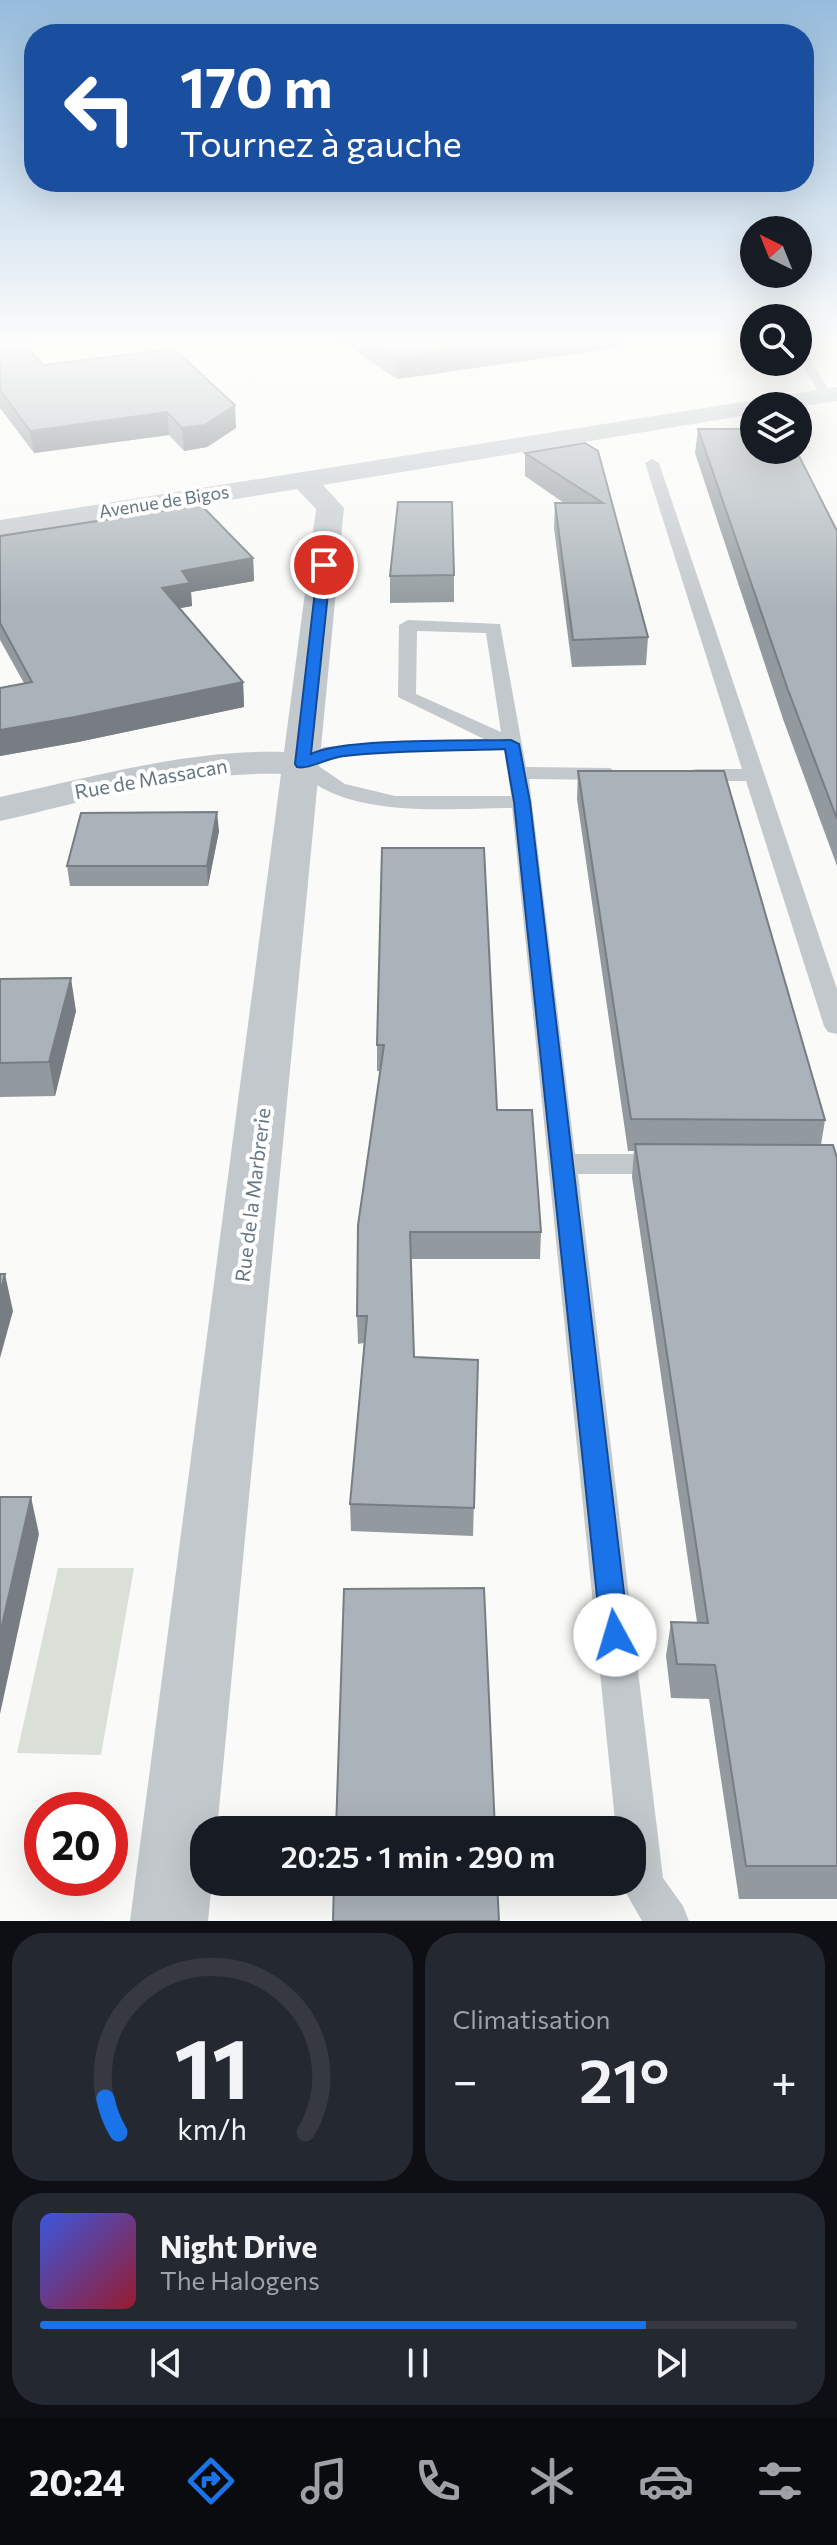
<!DOCTYPE html>
<html lang="fr">
<head>
<meta charset="utf-8">
<style>
  :root { --surface:#171b24; --page:#242831; --text:#f1f3f6; --muted:#9ea1a6; --line:#363941; --accent:#1a73e8 }
  body { margin:0; font-family:Commissioner,sans-serif; background:var(--page); color:var(--text); height:100vh; display:flex; flex-direction:column; font-size:30px; white-space:nowrap }
  * { box-sizing:border-box; margin:0 }
  p { font-size:26px; color:var(--muted) }
  .icon { flex:none; width:44px; height:44px; fill:none; stroke:currentColor; stroke-width:2; stroke-linecap:round; stroke-linejoin:round }
  .map { position:relative; height:1921px; overflow:hidden }
  .details { display:flex; flex-direction:column; gap:12px; padding:12px; background:#0d0f14; flex:1 }
  .details>* { flex:none }
  .banner { position:absolute; left:24px; top:24px; width:790px; height:168px; border-radius:32px; box-shadow:0 8px 32px #0002; background:#1a4fa0; color:#fff; overflow:hidden }
  .needle { width:52px; rotate:317deg }
  .fabs { position:absolute; left:740px; top:216px; display:grid; gap:16px }
  .fabs a { display:grid; place-items:center; width:72px; height:72px; border-radius:50%; background:var(--surface); box-shadow:0 8px 32px #0002; font-size:40px }
  .speed { position:absolute; left:24px; top:1792px; display:flex; gap:16px; font-size:40px; font-weight:700; text-align:center }
  .speed>* { display:grid; place-content:center; width:104px; height:104px; border-radius:50%; background:var(--surface); box-shadow:0 8px 32px #0002; line-height:1 }
  .speed .limit { border:12px solid #d22; background:#fff; color:#111 }
  .pin { position:absolute; display:grid; place-items:center; width:68px; height:68px; color:#fff; margin:-34px; border:4px solid #fff; border-radius:50%; box-shadow:0 2px 8px #0007 }
  .me { position:absolute; width:88px; margin:-44px; rotate:354deg; stroke-linejoin:round; filter:drop-shadow(0 0 6px #0008) }
  .turn { display:flex; align-items:center; gap:28px; height:168px; padding:0 24px; font-size:36px }
  .turn .icon { width:104px; height:104px; stroke-width:2.5 }
  .turn b { display:block; font-size:56px; line-height:68px }
  .big { font-size:60px; font-weight:600; line-height:1.1 }
  .details .tile { flex:1; display:flex; flex-direction:column; justify-content:center; gap:12px; min-width:0; padding:0 28px; border-radius:32px; background:var(--page) }
  .details .dial { align-items:center; gap:0 }
  .dial svg { height:208px; overflow:visible; fill:none; stroke:var(--line); stroke-width:7; stroke-linecap:round; text-anchor:middle }
  .dial text { fill:var(--text); stroke:none }
  .song { display:flex; align-items:center; gap:24px }
  .cover { width:96px; height:96px; border-radius:12px; background:linear-gradient(135deg,hsl(230 70% 55%),hsl(350 70% 35%)) }
  .played { height:8px; border-radius:4px; background:linear-gradient(90deg,var(--accent) 80%,var(--line) 80%) }
  .keys { display:flex; justify-content:space-around; direction:ltr }
  .heat { display:flex; justify-content:space-between; align-items:center; font-size:44px; direction:ltr }
  .details .tiles { flex:1; display:grid; gap:12px; grid-template-columns:1fr 1fr }
  .tile:last-child { grid-column:span 2 }
  .trip { position:absolute; left:190px; top:1816px; width:456px; height:80px; border-radius:32px; background:var(--surface); box-shadow:0 8px 32px #0002; font-weight:600; line-height:80px; text-align:center }
  .tabs { display:flex; height:128px; justify-content:space-around; align-items:center; background:#090b0e; color:var(--muted) }
  .tabs .icon { width:56px; height:56px }
  .tabs .selected { color:var(--accent) }
  .tabs b { font-size:36px; color:var(--text) }
  .map>svg:first-child { display:block }
  .green { fill:#dadfd7 }
  .lines { fill:none; stroke-linecap:round; stroke-linejoin:round }
  .service { fill:#c3c8cc; fill-rule:evenodd }
  .minor { fill:#c3c8cc; fill-rule:evenodd }
  .wall { fill:#929a9f }
  .shaded-wall { fill:#777d82 }
  .building { fill:#aab3b9; stroke:#777d82; stroke-width:2 }
  .route { fill:#1a73e8; stroke:#114b97; stroke-width:2 }
  .labels { text-anchor:middle; stroke-width:8; stroke-linejoin:round; paint-order:stroke }
  .far-street-label { font-size:18px; fill:#657683; stroke:#fff }
  .street-label { font-size:20px; fill:#657683; stroke:#fff }
</style>
</head>
<body>
<div class="map">
<svg width="837" height="1921" viewBox="0 0 837 1921">
  <rect width="100%" height="100%" fill="#fafaf8"/>
  <!-- green -->
  <path class="green" d="M58 1568H134L101 1755 17 1753Z"/>
  <g class="lines">
    <!-- service -->
    <g class="service">
      <path d="M798 345 804 349 833 396 832 399 821 396 798 359Z"/>
      <path d="M652 459 659 463 837 989V1034L828 1032 824 1026 746 781H695L685 775 695 769H742L645 463Z"/>
      <path d="M408 620 500 624 526 767 610 768 620 774 610 780 529 779 575 1154H664L674 1157 678 1164 674 1171 664 1174H578L663 1878 683 1906 689 1921H642L622 1886 621 1882H632V1830H616L512 808C448 808 337 821 293 764L324 747 484 739 398 697 399 625ZM417 631 486 633 501 732 416 694ZM504 750 511 796H395L345 784 317 765C348 748 463 752 504 750Z"/>
    </g>
    <!-- minor -->
    <path class="minor" d="M837 387V401L798 407 754 406V414L323 485 344 508 217 1830H204V1882H212L208 1921H130L281 774C186 771 92 800 0 821V797C93 777 188 749 284 752L316 509 297 489 0 538V520Z"/>
  </g>
  <!-- wall -->
  <g class="wall">
    <path d="M0 342 43 365 236 428 207 447 184 451 169 435 34 453 0 408Z"/>
    <path d="M342 342H622V347L397 379Z"/>
    <path d="M698 429 837 531V866L783 719 695 453Z"/>
    <path d="M585 443 648 637 646 665 572 667 554 528 555 503H564L525 476V453Z"/>
    <path d="M0 536 253 558 254 581 191 592 192 606 179 608 243 682 244 707 78 742 0 756V688L24 683 0 640Z"/>
    <path d="M454 575V602L390 603V576Z"/>
    <path d="M578 771 825 1120 821 1145 837 1158V1899H739L709 1699 671 1698 666 1656 671 1622H697L632 1177 634 1151H628L577 799Z"/>
    <path d="M219 831 208 886H70L67 866Z"/>
    <path d="M382 848 497 1110 541 1232 540 1259H411L414 1357 478 1360 473 1536 351 1531 350 1504 364 1343 358 1344 357 1316 380 1071H377V1045Z"/>
    <path d="M0 979 76 1011 55 1096 0 1097Z"/>
  </g>
  <!-- shaded-wall -->
  <g class="shaded-wall">
    <path d="M509 342H622V347L397 379 396 358Z"/>
    <path d="M235 405 236 428 207 447 184 451 182 428Z"/>
    <path d="M167 412 169 435 34 453 30 431Z"/>
    <path d="M253 558 254 581 191 592 192 606 165 611 162 588 182 571Z"/>
    <path d="M243 682 244 707 78 742 0 756V730Z"/>
    <path d="M217 812 219 831 208 886 207 866Z"/>
    <path d="M71 978 76 1011 55 1096 49 1062Z"/>
    <path d="M5 1274 13 1311 0 1358V1293Z"/>
    <path d="M31 1497 39 1534 0 1714V1634Z"/>
  </g>
  <!-- building -->
  <g class="building">
    <path d="M0 342H23L43 365 174 349 235 405 205 425 182 428 167 412 30 431 0 390Z"/>
    <path d="M373 342H509L396 358Z"/>
    <path d="M698 429H754V450H796L837 531V819L788 690Z"/>
    <path d="M585 443 598 451 648 637 573 640 555 503H603L525 453Z"/>
    <path d="M398 502H452L454 575 390 576Z"/>
    <path d="M201 505 253 558 182 571 190 583 162 588 243 682 75 717 0 730V688L32 682 0 623V536Z"/>
    <path d="M578 771H724L825 1120 631 1119Z"/>
    <path d="M217 812 207 866H67L81 813Z"/>
    <path d="M382 848H484L497 1110H532L541 1232H410L414 1357 478 1360 474 1508 350 1504 367 1316H357L358 1225 384 1045H377Z"/>
    <path d="M71 978 49 1062 0 1063V979Z"/>
    <path d="M635 1144 833 1145 837 1158V1866H746L715 1665 677 1664 671 1622 708 1623Z"/>
    <path d="M0 1274H5L0 1293Z"/>
    <path d="M0 1497H31L0 1634Z"/>
    <path d="M484 1588 495 1830H336L344 1589Z"/>
    <path d="M334 1882H497L499 1921H333Z"/>
  </g>
  <!-- sky -->
  <linearGradient id="sky" x2="0" y2="1"><stop stop-color="#96bcdc"/><stop offset="0.56" stop-color="#fdfdfc"/><stop offset="1" stop-color="#fdfdfc" stop-opacity="0"/></linearGradient>
  <rect width="837" height="611" fill="url(#sky)"/>
  <!-- route -->
  <path class="route" d="M324 561 331 565 311 754C343 738 469 741 511 740L519 744 530 802 629 1635 625 1644 615 1648 605 1644 601 1635 514 802 505 749C451 751 397 750 344 756 329 757 309 770 297 767L295 764 318 565Z"/>
  <g class="labels">
    <!-- far-street labels -->
    <g class="far-street-label">
      <text transform="translate(164 502) rotate(-9)" y="6">Avenue de Bigos</text>
    </g>
    <!-- street labels -->
    <g class="street-label">
      <text transform="translate(151 779) rotate(-10)" y="7">Rue de Massacan</text>
      <text transform="translate(253 1195) rotate(-83)" y="7">Rue de la Marbrerie</text>
    </g>
  </g>
</svg>
<div class="fabs">
<a><svg class="needle" viewBox="-14 -14 28 28"><path d="M0-13l5 13h-10z" fill="#e53935"/><path d="M0 13l5-13h-10z" fill="#9ea1a6"/></svg></a>
<a><svg class="icon" aria-label="search" viewBox="0 0 24 24"><circle cx="10" cy="10" r="6"/><path d="M15 15l6 6"/></svg></a>
<a><svg class="icon" aria-label="layers" viewBox="0 0 24 24"><path d="M12 4l9 5-9 5-9-5zM3 14l9 5 9-5"/></svg></a>
</div>
<div class="speed"><div class="limit">20</div></div>
<div class="pin" style="left:324px;top:565px;background:#d93025"><svg class="icon" aria-label="arrive" viewBox="0 0 24 24"><path d="M6 21V4h12l-3 4 3 4H6"/></svg></div>
<svg class="me" style="left:615px;top:1635px" viewBox="-20 -20 40 40"><circle r="19" fill="#fff"/><path d="M0-13L10 11 0 6-10 11z" fill="#1a73e8"/></svg>
<div class="trip">20:25 · 1 min · 290 m</div>
<div class="banner">
<div class="turn"><svg class="icon" aria-label="left" viewBox="0 0 24 24"><path d="M17 20v-9H6M10 6l-5 5 5 5"/></svg><div><b>170 m</b>Tournez à gauche</div></div>
</div>
</div>
<section class="details">
<div class="tiles">
<div class="tile dial"><svg viewBox="0 0 100 80">
<path d="M14 69A42 42 0 1 1 86 69"/>
<path d="M14 69A42 42 0 0 1 9 56" stroke="#1a73e8"/>
<text x="50" y="56" font-size="32" font-weight="700">11</text>
<text x="50" y="72" font-size="11">km/h</text>
</svg></div>
<div class="tile"><p>Climatisation</p>
<div class="heat"><a>−</a><b class="big">21°</b><a>+</a></div>
</div>
<div class="tile">
<div class="song"><i class="cover"></i><div><b>Night Drive</b><p>The Halogens</p></div></div>
<div class="played"></div>
<div class="keys"><svg class="icon" aria-label="previous" viewBox="0 0 24 24"><path d="M18 5L8 12l10 7zM5 5v14"/></svg><svg class="icon" aria-label="pause" viewBox="0 0 24 24"><path d="M8 5v14M16 5v14"/></svg><svg class="icon" aria-label="next" viewBox="0 0 24 24"><path d="M6 5l10 7-10 7zM19 5v14"/></svg></div>
</div>
</div>
</section>
<nav class="tabs">
<b>20:24</b>
<svg class="icon selected" aria-label="directions" viewBox="0 0 24 24"><path d="M12 3l9 9-9 9-9-9zM9 14v-3h6M13 9l2 2-2 2"/></svg>
<svg class="icon" aria-label="music" viewBox="0 0 24 24"><path d="M9 18V5l10-2v13"/><circle cx="6" cy="18" r="3"/><circle cx="16" cy="16" r="3"/></svg>
<svg class="icon" aria-label="phone" viewBox="0 0 24 24"><path d="M5 4h4l2 5-3 2q2 4 5 5l2-3 5 2v4C11 20 4 13 5 4z"/></svg>
<svg class="icon" aria-label="climate" viewBox="0 0 24 24"><path d="M12 3v18M4 7l16 10M4 17L20 7"/></svg>
<svg class="icon" aria-label="car" viewBox="0 0 24 24"><path d="M5 17H2v-5l4-1 3-4h7l3 4 3 1v5h-3M9 17h6M6 11h13"/><circle cx="7" cy="17" r="2"/><circle cx="17" cy="17" r="2"/></svg>
<svg class="icon" aria-label="filters" viewBox="0 0 24 24"><path d="M4 7h16M4 17h16"/><circle cx="9" cy="7" r="2"/><circle cx="15" cy="17" r="2"/></svg>
</nav>
</body>
</html>
